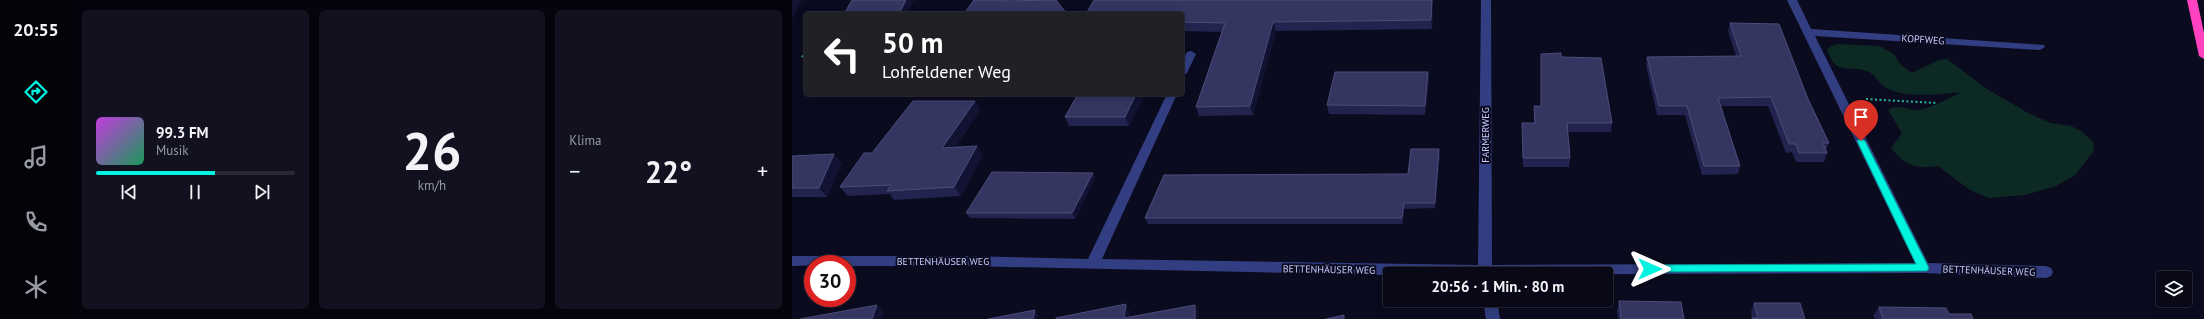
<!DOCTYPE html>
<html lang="de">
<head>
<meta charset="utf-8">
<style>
  :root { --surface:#080817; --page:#111120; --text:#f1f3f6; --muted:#989aa1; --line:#292936; --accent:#00f3df }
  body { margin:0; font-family:"PT Sans",sans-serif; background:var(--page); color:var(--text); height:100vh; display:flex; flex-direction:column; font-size:15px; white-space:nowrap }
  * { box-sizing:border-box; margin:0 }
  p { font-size:13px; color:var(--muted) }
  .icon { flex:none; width:22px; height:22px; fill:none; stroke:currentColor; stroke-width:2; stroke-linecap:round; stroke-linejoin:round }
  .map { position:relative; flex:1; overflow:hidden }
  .sheet { display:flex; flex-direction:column; gap:10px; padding:10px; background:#04040d; width:720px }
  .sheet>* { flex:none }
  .top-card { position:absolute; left:12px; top:12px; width:380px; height:84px; border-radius:4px; box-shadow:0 2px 10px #0003,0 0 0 1px var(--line); background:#202124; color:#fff; overflow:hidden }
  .buttons { position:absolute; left:1364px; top:271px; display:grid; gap:8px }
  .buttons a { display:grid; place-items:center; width:36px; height:36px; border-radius:4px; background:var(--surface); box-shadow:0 2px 10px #0003,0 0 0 1px var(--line); font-size:20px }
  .speed { position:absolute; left:12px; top:255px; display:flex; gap:8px; font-size:20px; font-weight:700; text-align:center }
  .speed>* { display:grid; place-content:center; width:52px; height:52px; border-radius:50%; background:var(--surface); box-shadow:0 2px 10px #0003,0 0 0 1px var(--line); line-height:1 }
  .speed .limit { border:6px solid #d22; background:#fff; color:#111 }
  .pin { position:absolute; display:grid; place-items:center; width:34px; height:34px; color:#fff; margin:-41px -17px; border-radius:50% 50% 50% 0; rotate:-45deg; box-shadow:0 0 4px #0007 }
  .pin .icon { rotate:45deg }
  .me { position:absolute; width:44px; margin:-22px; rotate:90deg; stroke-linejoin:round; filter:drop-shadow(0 0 3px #0008) }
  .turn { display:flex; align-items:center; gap:14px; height:84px; padding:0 12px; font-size:18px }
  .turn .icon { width:52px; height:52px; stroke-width:2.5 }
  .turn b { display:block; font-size:28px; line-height:34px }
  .big { font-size:30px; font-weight:700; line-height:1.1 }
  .sheet .tile { flex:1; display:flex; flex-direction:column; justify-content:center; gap:6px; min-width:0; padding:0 14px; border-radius:6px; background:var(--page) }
  .sheet .dial { align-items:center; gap:0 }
  .dial b { font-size:52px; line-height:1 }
  .song { display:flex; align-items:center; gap:12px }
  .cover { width:48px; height:48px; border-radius:6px; background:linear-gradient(135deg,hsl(290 70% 55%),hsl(150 70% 35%)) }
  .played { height:4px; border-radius:2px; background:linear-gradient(90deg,var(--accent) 60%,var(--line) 60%) }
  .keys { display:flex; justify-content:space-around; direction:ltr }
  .heat { display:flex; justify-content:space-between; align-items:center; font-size:22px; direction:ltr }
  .sheet .tiles { flex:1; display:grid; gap:10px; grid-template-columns:repeat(3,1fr) }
  .trip { position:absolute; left:591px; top:267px; width:230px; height:40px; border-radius:4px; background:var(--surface); box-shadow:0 2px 10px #0003,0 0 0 1px var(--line); font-weight:700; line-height:40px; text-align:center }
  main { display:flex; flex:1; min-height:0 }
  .tab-bar { display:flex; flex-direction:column; width:72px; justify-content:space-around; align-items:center; background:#030309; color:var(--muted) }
  .tab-bar .icon { width:28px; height:28px }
  .tab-bar .current { color:var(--accent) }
  .tab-bar b { font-size:18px; color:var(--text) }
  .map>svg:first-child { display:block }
  .green { fill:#0d2923 }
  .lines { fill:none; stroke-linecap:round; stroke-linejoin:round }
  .path { stroke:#25b693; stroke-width:2; stroke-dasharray:2 2.5; stroke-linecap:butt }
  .minor { fill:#323e81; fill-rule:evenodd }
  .highway { fill:#ff43c0; fill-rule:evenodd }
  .wall { fill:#22234e }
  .shaded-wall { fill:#121233 }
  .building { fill:#343561; stroke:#4b4d7a }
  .route { fill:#00f3df; stroke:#009e91 }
  .labels { text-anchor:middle; stroke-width:4; stroke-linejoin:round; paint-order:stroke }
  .street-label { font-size:10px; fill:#c8ccff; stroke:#0b0b1f }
</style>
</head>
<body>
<main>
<nav class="tab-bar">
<b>20:55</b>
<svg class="icon current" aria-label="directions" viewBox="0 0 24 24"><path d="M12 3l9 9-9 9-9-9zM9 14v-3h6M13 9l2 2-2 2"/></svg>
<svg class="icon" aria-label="music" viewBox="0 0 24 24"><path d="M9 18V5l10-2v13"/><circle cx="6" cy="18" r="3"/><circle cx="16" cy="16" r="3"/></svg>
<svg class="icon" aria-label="phone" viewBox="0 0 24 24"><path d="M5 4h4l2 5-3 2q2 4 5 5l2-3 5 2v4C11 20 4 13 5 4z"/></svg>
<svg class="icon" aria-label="climate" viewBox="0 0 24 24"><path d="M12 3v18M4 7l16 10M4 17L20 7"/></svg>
</nav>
<section class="sheet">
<div class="tiles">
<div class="tile">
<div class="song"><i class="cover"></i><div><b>99.3 FM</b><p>Musik</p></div></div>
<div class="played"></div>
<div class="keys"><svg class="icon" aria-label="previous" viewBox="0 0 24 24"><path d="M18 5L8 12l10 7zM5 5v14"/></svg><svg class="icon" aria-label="pause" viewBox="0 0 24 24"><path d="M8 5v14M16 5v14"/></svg><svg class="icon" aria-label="next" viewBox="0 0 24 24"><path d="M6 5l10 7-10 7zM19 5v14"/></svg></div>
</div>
<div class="tile dial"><b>26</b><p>km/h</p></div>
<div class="tile"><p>Klima</p>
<div class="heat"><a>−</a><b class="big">22°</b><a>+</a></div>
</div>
</div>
</section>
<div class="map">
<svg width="1412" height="319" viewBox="0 0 1412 319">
  <rect width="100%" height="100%" fill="#0b0b1f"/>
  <!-- green -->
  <path class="green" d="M1046 44 1087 46 1102 54 1108 64 1120 73 1147 60 1155 59 1195 89 1236 113 1259 123 1279 126 1289 131 1302 143 1301 152 1282 176 1264 186 1233 195 1197 198 1178 190 1146 166C1124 169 1113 166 1099 148L1110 133 1096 110C1108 103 1114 110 1126 110 1134 110 1162 96 1169 92 1149 94 1111 99 1093 87 1087 83 1083 75 1077 72 1057 64 1043 77 1035 49L1039 46Z"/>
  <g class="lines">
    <!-- path -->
    <g class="path">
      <path d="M10 57 14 53"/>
      <path d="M1074 99 1144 103"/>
    </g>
    <!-- minor -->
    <g class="minor">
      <path d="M689 0H699L700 265 1123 263 995 0H1005L1019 29 1252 45 1253 47 1248 50 1023 36 1136 263 1254 266 1259 268 1261 272 1259 276 1254 278 1132 273 598 275 172 266H55V264L0 266V256H172L296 259 375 94H385L310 259 686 265Z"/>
      <path d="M399 51 404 54 395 73 390 76V62L395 52Z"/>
      <path d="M691 300H705L708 319H694Z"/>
    </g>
    <!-- highway -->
    <path class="highway" d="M1395 0H1405L1412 33V59L1407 56Z"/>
  </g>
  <!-- wall -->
  <g class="wall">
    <path d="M302 0H641L640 29 484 31 461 115 407 116 404 107 430 32 390 31V14Z"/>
    <path d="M938 23 1016 99 1037 143 1034 150 1035 153 1032 162H1004L1000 152 994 153 976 106H929L948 166 946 174 910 175 893 115H865L854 65 855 57 944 56 936 31Z"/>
    <path d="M749 54 769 57 820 123 819 132H776L778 158 777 167H731L730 123H742V106H749Z"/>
    <path d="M636 72 637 81 633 115 537 114 535 105Z"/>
    <path d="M286 94H353L337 126H277L273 117Z"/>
    <path d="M183 101 188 110 163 147 185 146 191 155 169 196 102 200 98 194 56 196 48 187 80 153Z"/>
    <path d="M648 154 643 208 612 209 611 224H356L353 218 616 174Z"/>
    <path d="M0 156 50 163 35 197H0Z"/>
    <path d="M301 173 303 178 283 219 178 218 174 213Z"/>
    <path d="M827 301 892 319H826L825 310Z"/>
    <path d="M962 303 1013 319H959L960 318 959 312Z"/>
    <path d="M1087 307 1157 314 1181 319H1083L1081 316Z"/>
  </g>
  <!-- shaded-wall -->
  <g class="shaded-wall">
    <path d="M0 0H10L0 19Z"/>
    <path d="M114 0H122L115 14H107Z"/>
    <path d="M215 0H225L218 10 214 1Z"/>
    <path d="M640 0H641V3L640 29 639 20Z"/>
    <path d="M481 22 484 31 461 115 458 106Z"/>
    <path d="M636 72 637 81 633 115V106Z"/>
    <path d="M344 94H353L337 126 333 117Z"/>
    <path d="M183 101 188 110 156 157 150 148Z"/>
    <path d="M185 146 191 155 169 196 162 187Z"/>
    <path d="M647 149 648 154 643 208V203Z"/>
    <path d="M42 154 50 163 35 197 27 188Z"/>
    <path d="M301 173 303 178 283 219 280 213Z"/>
    <path d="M612 203V209L611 224 610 218Z"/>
    <path d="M334 304 338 312V319L332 318Z"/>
    <path d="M85 305 92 312 89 319H80Z"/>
    <path d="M403 305 407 313 406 319H403Z"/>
    <path d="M243 310 247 316 246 319H241Z"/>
  </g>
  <!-- building -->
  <g class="building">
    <path d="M60 0H114L107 14H52Z"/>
    <path d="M182 0H215L214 1 264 0 275 14H172Z"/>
    <path d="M302 0H640L639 20 481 22 458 106 404 107 433 23 390 22V14H294Z"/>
    <path d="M938 23 987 24 1016 99 1037 143H1031L1035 153H1007L1004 144H997L979 97 926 98 948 166H912L895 106H867L855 57 949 56Z"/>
    <path d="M769 53V57L809 58 820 123H775L778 158H731L730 123H743L742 106H749V54Z"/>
    <path d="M543 72H636L633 106 535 105Z"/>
    <path d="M286 94H344L333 117H273Z"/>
    <path d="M121 101H183L150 148 185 146 162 187 95 191 99 185 48 187 72 153H80Z"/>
    <path d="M619 149H647L643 203H612L610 218H353L372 175 616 174Z"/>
    <path d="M42 154 27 188H0V156Z"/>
    <path d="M200 172 301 173 280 213H174Z"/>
    <path d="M827 301 889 302 892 319H829Z"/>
    <path d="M962 303H1008L1013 319H960V318H966Z"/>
    <path d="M334 304 332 318 403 305V319H264V318Z"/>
    <path d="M85 305 80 319H8Z"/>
    <path d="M1087 307 1154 308 1157 314H1179L1181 319H1091Z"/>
    <path d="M243 310 241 319H196Z"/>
    <path d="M552 315V319H534Z"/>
  </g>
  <!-- route -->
  <path class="route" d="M1069 138 1073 141 1137 268 1135 271 854 272 853 269 858 265 1124 264 1065 141Z"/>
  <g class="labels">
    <!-- street labels -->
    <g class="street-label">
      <text transform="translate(1131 39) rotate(4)" y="4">KOPFWEG</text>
      <text transform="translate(693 135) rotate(-90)" y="4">FARMERWEG</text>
      <text x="151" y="265">BETTENHÄUSER WEG</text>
      <text transform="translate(537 269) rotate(1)" y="4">BETTENHÄUSER WEG</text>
      <text transform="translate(1197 270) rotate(2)" y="4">BETTENHÄUSER WEG</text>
    </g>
  </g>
</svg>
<div class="buttons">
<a><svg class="icon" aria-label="layers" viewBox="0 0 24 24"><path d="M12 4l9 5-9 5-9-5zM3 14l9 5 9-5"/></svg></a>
</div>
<div class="speed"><div class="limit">30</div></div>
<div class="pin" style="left:1069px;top:141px;background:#d93025"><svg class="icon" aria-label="arrive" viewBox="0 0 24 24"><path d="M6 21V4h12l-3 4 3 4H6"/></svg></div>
<svg class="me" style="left:858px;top:269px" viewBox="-20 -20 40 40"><path d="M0-17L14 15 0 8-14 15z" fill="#00f3df" stroke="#fff" stroke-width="4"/></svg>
<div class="trip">20:56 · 1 Min. · 80 m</div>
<div class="top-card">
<div class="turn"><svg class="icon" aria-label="left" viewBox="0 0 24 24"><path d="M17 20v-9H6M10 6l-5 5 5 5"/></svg><div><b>50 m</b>Lohfeldener Weg</div></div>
</div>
</div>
</main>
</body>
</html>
